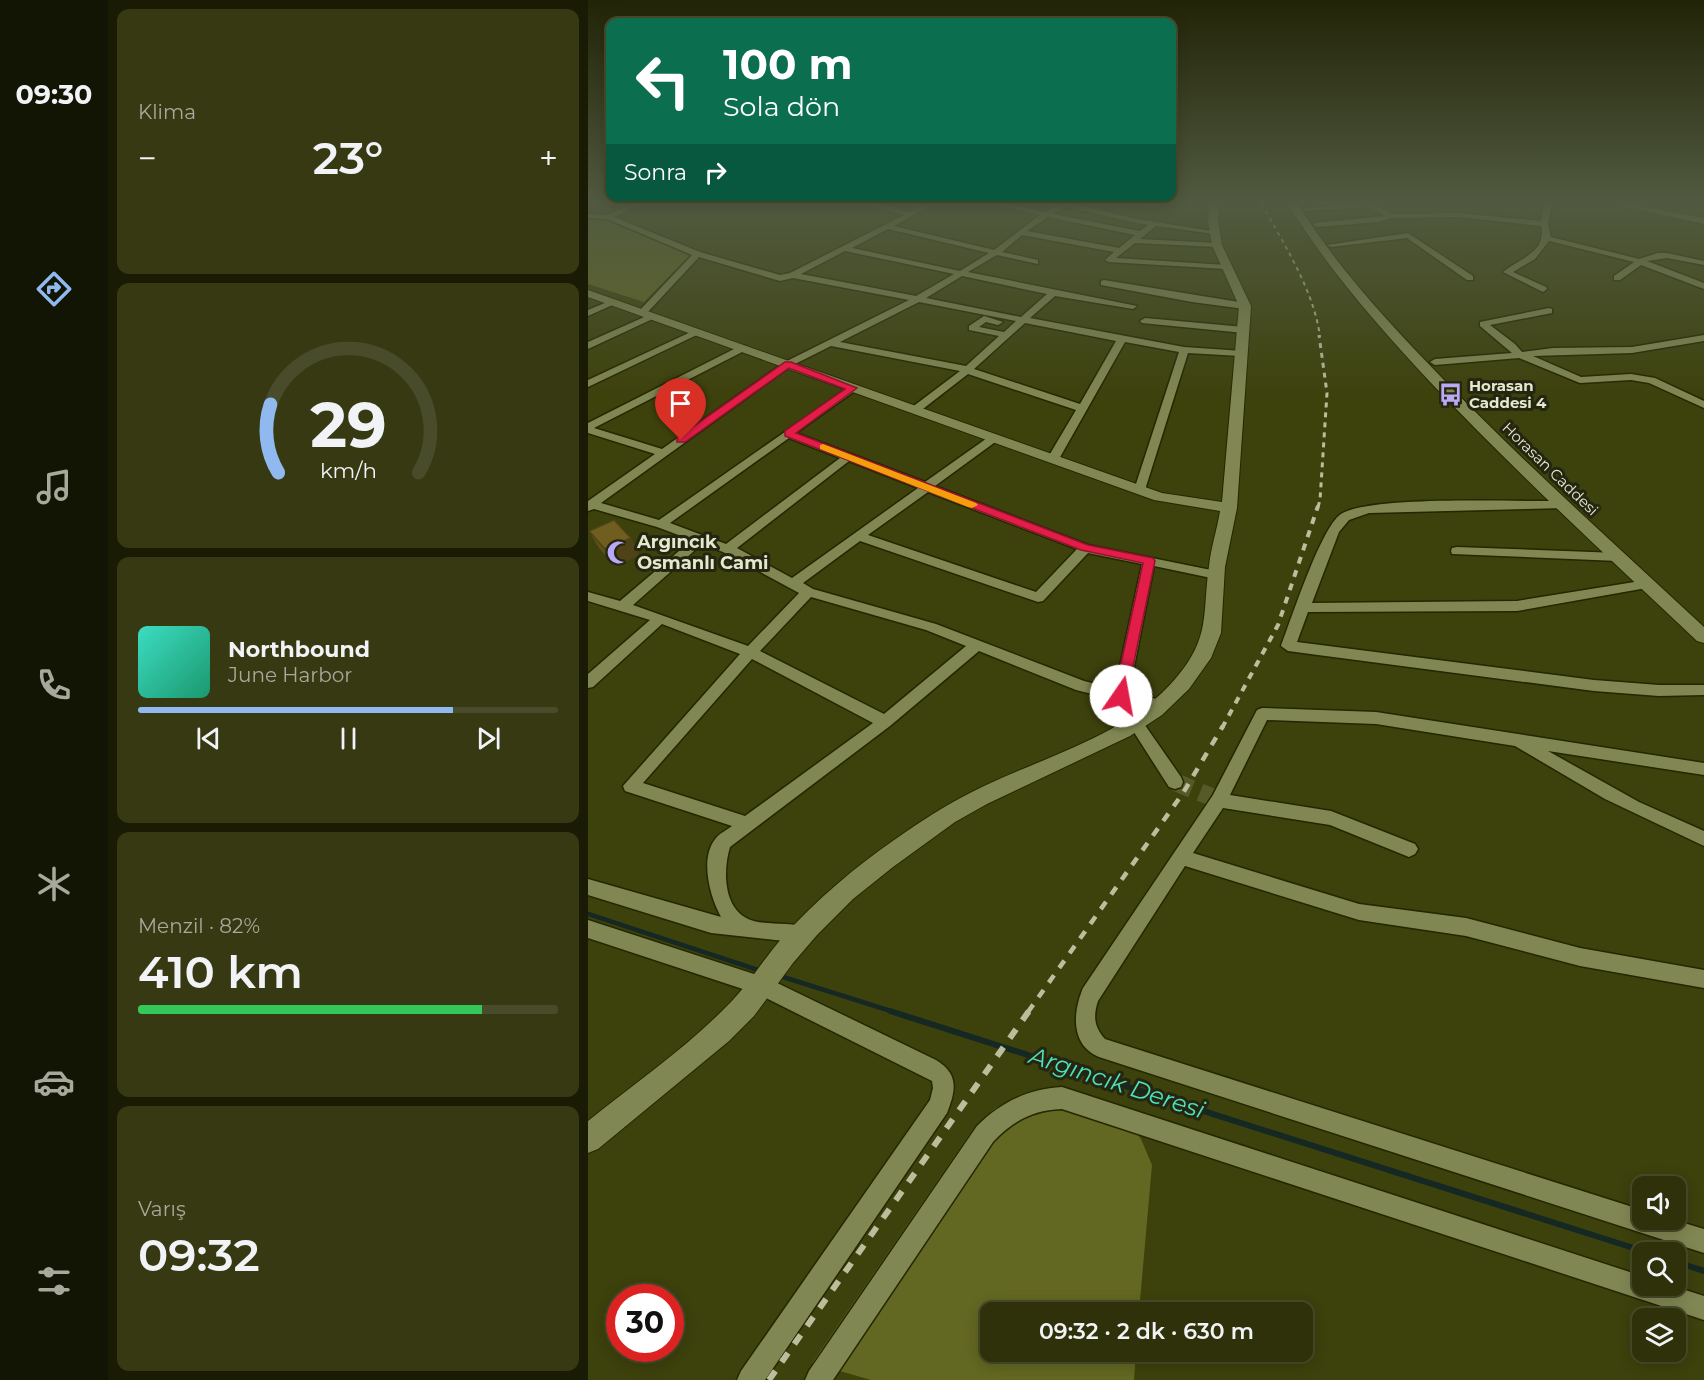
<!DOCTYPE html>
<html lang="tr">
<head>
<meta charset="utf-8">
<style>
  :root { --surface:#2e3109; --page:#363912; --text:#f1f3f6; --muted:#a7a99c; --line:#494c2a; --accent:#90b9f0 }
  body { margin:0; font-family:Montserrat,sans-serif; background:var(--page); color:var(--text); height:100vh; display:flex; flex-direction:column; font-size:22px; white-space:nowrap }
  * { box-sizing:border-box; margin:0 }
  p { font-size:20px; color:var(--muted) }
  .icon { flex:none; width:33px; height:33px; fill:none; stroke:currentColor; stroke-width:2; stroke-linecap:round; stroke-linejoin:round }
  .map { position:relative; flex:1; overflow:hidden }
  .panel { display:flex; flex-direction:column; gap:9px; padding:9px; background:#191b05; width:480px }
  .panel>* { flex:none }
  .guide { position:absolute; left:18px; top:18px; width:570px; height:183px; border-radius:12px; box-shadow:0 3px 15px #0003,0 0 0 2px var(--line); background:#0b6e4f; color:#fff; overflow:hidden }
  .controls { position:absolute; left:1044px; top:1176px; display:grid; gap:12px }
  .controls a { display:grid; place-items:center; width:54px; height:54px; border-radius:12px; background:var(--surface); box-shadow:0 3px 15px #0003,0 0 0 2px var(--line); font-size:30px }
  .speed { position:absolute; left:18px; top:1284px; display:flex; gap:12px; font-size:30px; font-weight:700; text-align:center }
  .speed>* { display:grid; place-content:center; width:78px; height:78px; border-radius:50%; background:var(--surface); box-shadow:0 3px 15px #0003,0 0 0 2px var(--line); line-height:1 }
  .speed .limit { border:9px solid #d22; background:#fff; color:#111 }
  .pin { position:absolute; display:grid; place-items:center; width:51px; height:51px; color:#fff; margin:-62px -26px; border-radius:50% 50% 50% 0; rotate:-45deg; box-shadow:0 0 6px #0007 }
  .pin .icon { rotate:45deg }
  .me { position:absolute; width:66px; margin:-33px; rotate:12deg; stroke-linejoin:round; filter:drop-shadow(0 0 4px #0008) }
  .turn { display:flex; align-items:center; gap:21px; height:126px; padding:0 18px; font-size:27px }
  .turn .icon { width:78px; height:78px; stroke-width:2.5 }
  .turn b { display:block; font-size:42px; line-height:51px }
  .then { display:flex; align-items:center; height:57px; padding:0 18px; background:#0003; gap:12px; font-size:22px }
  .big { font-size:45px; font-weight:600; line-height:1.1 }
  .panel .widget { flex:1; display:flex; flex-direction:column; justify-content:center; gap:9px; min-width:0; padding:0 21px; border-radius:12px; background:var(--page) }
  .panel .dial { align-items:center; gap:0 }
  .dial svg { height:156px; overflow:visible; fill:none; stroke:var(--line); stroke-width:7; stroke-linecap:round; text-anchor:middle }
  .dial text { fill:var(--text); stroke:none }
  .song { display:flex; align-items:center; gap:18px }
  .cover { width:72px; height:72px; border-radius:9px; background:linear-gradient(135deg,hsl(170 70% 55%),hsl(160 70% 35%)) }
  .played { height:6px; border-radius:3px; background:linear-gradient(90deg,var(--accent) 75%,var(--line) 75%) }
  .keys { display:flex; justify-content:space-around; direction:ltr }
  .heat { display:flex; justify-content:space-between; align-items:center; font-size:33px; direction:ltr }
  .charge { height:9px; border-radius:4px; background:linear-gradient(90deg,#34c759 82%,var(--line) 0) }
  .trip { position:absolute; left:392px; top:1302px; width:333px; height:60px; border-radius:12px; background:var(--surface); box-shadow:0 3px 15px #0003,0 0 0 2px var(--line); font-weight:600; line-height:60px; text-align:center }
  main { display:flex; flex:1; min-height:0 }
  .tabs { display:flex; flex-direction:column; width:108px; justify-content:space-around; align-items:center; background:#121404; color:var(--muted) }
  .tabs .icon { width:42px; height:42px }
  .tabs .selected { color:var(--accent) }
  .tabs b { font-size:27px; color:var(--text) }
  .map>svg:first-child { display:block }
  .green { fill:#626721 }
  .lines { fill:none; stroke-linecap:round; stroke-linejoin:round }
  .stream-far1 { stroke:#152823; stroke-width:4.5 }
  .stream { stroke:#152823; stroke-width:6 }
  .minor-tunnel { stroke:#565a29; stroke-width:18; stroke-dasharray:18 9; stroke-linecap:butt }
  .minor-casing { stroke:#242700; stroke-width:3 }
  .tertiary-casing { stroke:#242700; stroke-width:2 }
  .minor { fill:#818753; fill-rule:evenodd }
  .tertiary { fill:#818753; fill-rule:evenodd }
  .rail-far4 { stroke:#babe9c; stroke-width:2; stroke-dasharray:4 4; stroke-linecap:butt }
  .rail-far3 { stroke:#babe9c; stroke-width:3; stroke-dasharray:5 5; stroke-linecap:butt }
  .rail-far2 { stroke:#babe9c; stroke-width:4; stroke-dasharray:7 7; stroke-linecap:butt }
  .rail-far1 { stroke:#babe9c; stroke-width:4.5; stroke-dasharray:9 9; stroke-linecap:butt }
  .rail { stroke:#babe9c; stroke-width:6; stroke-dasharray:11 11; stroke-linecap:butt }
  .wall { fill:#5f511b }
  .shaded-wall { fill:#4e4216 }
  .building { fill:#6f5e1f; stroke:#4e4216; stroke-width:1.5 }
  .route { fill:#e11d48; stroke:#92132f; stroke-width:1.5 }
  .slow { fill:#f59e0b }
  .labels { text-anchor:middle; stroke-width:6; stroke-linejoin:round; paint-order:stroke }
  .far-poi-label { font-size:15px; font-weight:bold; fill:#e4e8cd; stroke:#242611; text-anchor:start }
  .far-street-label { font-size:15px; fill:#e4e8cd; stroke:#242611 }
  .poi-label { font-size:18px; font-weight:bold; fill:#e4e8cd; stroke:#242611; text-anchor:start }
  .near-water-label { font-size:24px; font-style:italic; fill:#4ce1bd; stroke:#242611 }
</style>
</head>
<body>
<main>
<nav class="tabs">
<b>09:30</b>
<svg class="icon selected" aria-label="directions" viewBox="0 0 24 24"><path d="M12 3l9 9-9 9-9-9zM9 14v-3h6M13 9l2 2-2 2"/></svg>
<svg class="icon" aria-label="music" viewBox="0 0 24 24"><path d="M9 18V5l10-2v13"/><circle cx="6" cy="18" r="3"/><circle cx="16" cy="16" r="3"/></svg>
<svg class="icon" aria-label="phone" viewBox="0 0 24 24"><path d="M5 4h4l2 5-3 2q2 4 5 5l2-3 5 2v4C11 20 4 13 5 4z"/></svg>
<svg class="icon" aria-label="climate" viewBox="0 0 24 24"><path d="M12 3v18M4 7l16 10M4 17L20 7"/></svg>
<svg class="icon" aria-label="car" viewBox="0 0 24 24"><path d="M5 17H2v-5l4-1 3-4h7l3 4 3 1v5h-3M9 17h6M6 11h13"/><circle cx="7" cy="17" r="2"/><circle cx="17" cy="17" r="2"/></svg>
<svg class="icon" aria-label="filters" viewBox="0 0 24 24"><path d="M4 7h16M4 17h16"/><circle cx="9" cy="7" r="2"/><circle cx="15" cy="17" r="2"/></svg>
</nav>
<section class="panel">
<div class="widget"><p>Klima</p>
<div class="heat"><a>−</a><b class="big">23°</b><a>+</a></div>
</div>
<div class="widget dial"><svg viewBox="0 0 100 80">
<path d="M14 69A42 42 0 1 1 86 69"/>
<path d="M14 69A42 42 0 0 1 10 34" stroke="#90b9f0"/>
<text x="50" y="56" font-size="32" font-weight="700">29</text>
<text x="50" y="72" font-size="11">km/h</text>
</svg></div>
<div class="widget">
<div class="song"><i class="cover"></i><div><b>Northbound</b><p>June Harbor</p></div></div>
<div class="played"></div>
<div class="keys"><svg class="icon" aria-label="previous" viewBox="0 0 24 24"><path d="M18 5L8 12l10 7zM5 5v14"/></svg><svg class="icon" aria-label="pause" viewBox="0 0 24 24"><path d="M8 5v14M16 5v14"/></svg><svg class="icon" aria-label="next" viewBox="0 0 24 24"><path d="M6 5l10 7-10 7zM19 5v14"/></svg></div>
</div>
<div class="widget"><p>Menzil · 82%</p><b class="big">410 km</b><div class="charge"></div></div>
<div class="widget"><p>Varış</p><b class="big">09:32</b></div>
</section>
<div class="map">
<svg width="1116" height="1380" viewBox="0 0 1116 1380">
  <rect width="100%" height="100%" fill="#3d410c"/>
  <!-- green -->
  <g class="green">
    <path d="M0 219 18 220 104 253 56 302 0 284Z"/>
    <path d="M436 1097 545 1129 553 1139 564 1165 551 1312H402V1352H548L546 1380H283L224 1363 385 1129 407 1108Z"/>
  </g>
  <g class="lines">
    <!-- stream-far1 -->
    <g class="stream-far1">
      <path d="M0 914 173 971"/>
      <path d="M192 976 306 1012"/>
    </g>
    <!-- stream -->
    <g class="stream">
      <path d="M302 1011 1058 1252"/>
      <path d="M1088 1262 1116 1271"/>
    </g>
    <!-- minor-tunnel -->
    <path class="minor-tunnel" d="M587 782 631 800"/>
    <defs>
      <g id="minor">
        <path d="M42 204H52L26 217 112 252 192 275 202 273 316 215 276 204H289L322 212 336 204H345L306 226 406 250 452 215 403 204H418L457 212 472 204H486L549 219 630 232 626 234 568 226 552 239 629 243 633 245 629 247 547 243 528 258 638 265 642 267 638 269 521 262 517 260 526 252 434 235 414 252 450 260V264L409 255 380 272 549 306 545 309 467 296 442 318 596 347 655 351 657 353 652 356 600 353 556 493H548L546 490 591 352 537 342 471 459 465 462 459 459 488 410 380 374 331 412H323V408L372 371 243 346 203 366 13 503 71 520 264 385 269 388 268 390 208 433 337 482 402 436H410V440L347 486 500 545 628 571 635 575 628 579 566 566 541 692 576 701 579 705 576 709 571 711 488 690 391 651 302 726 142 847C135 870 135 907 160 919 175 926 203 921 221 928L223 934 221 940 214 943 123 933 0 895V879L133 917C122 897 111 858 128 838 132 833 139 830 144 826L37 791 35 786 152 654 74 624 5 687 0 688V674L62 620 0 601V592L32 601 104 540 69 527 6 509 0 511V501L67 454 0 433V423L152 346H158V350L6 428 74 449 197 362 321 300 205 278 192 281 111 257 58 314H52V310L104 255 19 219 0 218V214L19 215ZM478 207 549 223 560 225 552 231 465 214ZM460 217 547 235 531 248 439 231ZM300 229 401 253 372 271 264 248ZM257 251 366 274 328 296 213 274ZM374 276 459 294 433 317 338 298ZM331 302 428 321 416 332 391 327 398 322 410 325 415 322 396 316 381 326V330L411 336 378 366 252 342ZM437 323 528 341 492 404 386 369ZM201 438 252 458 138 544 82 523ZM261 461 330 488 204 578 149 548ZM340 492 489 549 448 592 280 535ZM272 541 450 602 455 601 500 553 554 564 527 689 496 681 348 624 225 589 215 583ZM114 544 135 552 211 593 160 646 45 605ZM223 597 338 630 378 646 296 714 172 651ZM164 659 285 723 157 816 55 783Z"/>
        <path d="M759 204H786L804 214 870 213 953 221 956 204H964L960 224 963 237 1051 259 1070 253H1079L1116 261V265L1079 258 1059 261 1116 283V289L1053 265 1032 280H1026V276L1046 262 961 241 947 259 925 272 958 287 959 289 955 292 915 272C931 258 959 253 953 226L870 217 804 218 790 222 729 227 725 225 726 223 797 216 781 207 717 211 713 209Z"/>
        <path d="M820 233 885 276V280H879L819 238 743 247 739 245Z"/>
        <path d="M516 280 657 303 661 306 657 309 604 302 513 285V281Z"/>
        <path d="M24 300 31 302 0 316V310Z"/>
        <path d="M961 308 964 309V313L902 325 927 344 934 352 965 348 1044 347 1116 335V341L1044 353 945 356 993 377 1043 374 1067 378 1116 401V408L1061 383 1043 380 992 383 931 358 847 365 842 362 847 359 924 353 892 326V322Z"/>
        <path d="M63 314 71 316 0 349V342Z"/>
        <path d="M557 318 656 327 661 330 656 333 554 323 552 321Z"/>
        <path d="M107 330 115 332 0 387V380Z"/>
        <path d="M975 501 981 505 979 508 781 513 761 520 751 532 724 603 929 601 1059 580 1064 581 1066 584 1064 587 929 611 720 612 709 642 1006 680 1071 685H1116V695L1071 696 1006 691 730 655 700 651 693 646C703 620 733 527 753 514 783 495 932 502 975 501Z"/>
        <path d="M869 547 1030 553 1036 557 1030 561 864 554 863 551 864 548Z"/>
        <path d="M674 708 788 712 1116 763V775L960 751 1051 802 1116 831V846L1017 799 927 746 788 724 679 720 642 795 743 811 827 844 830 849 827 854 821 857 742 825 635 808 605 853 771 904 878 918 992 948 1116 970V988L992 966 878 936 771 920 597 866 510 1001C505 1016 506 1027 517 1039L1054 1210V1220H1086L1116 1229V1253L511 1057C482 1045 485 1012 495 988L625 795 669 710Z"/>
        <path d="M547 716 552 718 593 777 595 782 593 787 587 789 581 787 542 726 539 722 542 718Z"/>
        <path d="M0 920 181 979 348 1060C371 1074 368 1090 359 1113L177 1380H149L153 1371 342 1100 345 1088 344 1081 170 994 0 938Z"/>
        <path d="M474 1087 1054 1276V1286H1085L1116 1296V1320L474 1109C445 1110 425 1121 405 1142L245 1380H217L221 1371 389 1126C413 1102 440 1089 474 1087Z"/>
      </g>
      <g id="tertiary">
        <path d="M621 204H631L630 220 634 245 663 306 649 508 637 567 633 633 623 658 601 689 574 715 542 736 399 804 367 822 305 867 265 899 229 935 205 963 166 1016 141 1041 10 1149 0 1153V1121C47 1083 97 1049 139 1006 160 985 175 960 194 938 228 900 267 867 309 838 333 821 358 805 384 792 450 758 539 737 588 678 623 637 614 614 621 566 623 547 629 530 632 511L566 500 0 297V290L574 493 634 502 651 306 624 245 620 220Z"/>
        <path d="M700 204H710C750 269 802 324 855 379 938 465 1028 545 1116 627V643L1109 641C1020 557 930 474 845 385 792 328 741 271 700 204Z"/>
        <path d="M1024 204H1045L1116 218V224Z"/>
      </g>
    </defs>
    <!-- minor casing -->
    <use href="#minor" class="minor-casing"/>
    <!-- tertiary casing -->
    <use href="#tertiary" class="tertiary-casing"/>
    <!-- minor -->
    <use href="#minor" class="minor"/>
    <!-- tertiary -->
    <use href="#tertiary" class="tertiary"/>
    <!-- rail-far4 -->
    <path class="rail-far4" d="M674 204C696 245 726 290 732 337"/>
    <!-- rail-far3 -->
    <path class="rail-far3" d="M730 507 732 500 739 393 731 335"/>
    <!-- rail-far2 -->
    <path class="rail-far2" d="M634 728 690 625 730 506"/>
    <!-- rail-far1 -->
    <path class="rail-far1" d="M440 1012 595 793 635 726"/>
    <!-- rail -->
    <path class="rail" d="M181 1380 441 1011"/>
  </g>
  <!-- wall -->
  <path class="wall" d="M1 531 52 555 27 566 11 548Z"/>
  <!-- shaded-wall -->
  <path class="shaded-wall" d="M43 538 52 555 27 566 17 549Z"/>
  <!-- building -->
  <path class="building" d="M26 520 43 538 17 549 1 531Z"/>
  <!-- sky -->
  <linearGradient id="sky" x2="0" y2="1"><stop stop-color="#222407"/><stop offset="0.51" stop-color="#515a40"/><stop offset="1" stop-color="#515a40" stop-opacity="0"/></linearGradient>
  <rect width="1116" height="397" fill="url(#sky)"/>
  <!-- route -->
  <path class="route" d="M197 362H203L269 388 208 433 500 545 565 558 567 561 538 700H528L526 696 555 563 493 550 197 436V431L257 389 201 368 97 442H89V438Z"/>
  <!-- slow -->
  <path class="slow" d="M235 444 388 503 390 505 384 508 380 507 232 449V445Z"/>
  <!-- icons -->
  <defs>
    <symbol id="bus-bare" viewBox="-9 -9 18 18"><path d="M-5-6H5V4H4V6H2V4H-2V6H-4V4H-5ZM-3.5-4V0h7V-4ZM-3.5 1.2v1.5H-2V1.2ZM2 1.2v1.5H3.5V1.2Z" fill="#baaaf6" stroke="#242611" stroke-width="2.5" paint-order="stroke"/></symbol>
    <symbol id="mosque-bare" viewBox="-9 -9 18 18"><path d="M3.5-4.9A6 6 0 1 0 3.5 4.9A5 5 0 1 1 3.5-4.9Z" fill="#baaaf6" stroke="#242611" stroke-width="2.5" paint-order="stroke"/></symbol>
  </defs>
  <g fill-rule="evenodd">
    <use href="#bus-bare" x="846" y="378" width="33" height="33"/>
    <use href="#mosque-bare" x="14" y="536" width="33" height="33"/>
  </g>
  <g class="labels">
    <!-- far-poi labels -->
    <g class="far-poi-label">
      <text x="881" y="391">Horasan<tspan x="881" dy="17">Caddesi 4</tspan></text>
    </g>
    <!-- far-street labels -->
    <g class="far-street-label">
      <text transform="translate(962 469) rotate(44)" y="5">Horasan Caddesi</text>
    </g>
    <!-- poi labels -->
    <g class="poi-label">
      <text x="49" y="548">Argıncık<tspan x="49" dy="21">Osmanlı Cami</tspan></text>
    </g>
    <!-- near-water labels -->
    <g class="near-water-label">
      <text transform="translate(529 1083) rotate(18)" y="8">Argıncık Deresi</text>
    </g>
  </g>
</svg>
<div class="controls">
<a><svg class="icon" aria-label="sound" viewBox="0 0 24 24"><path d="M4 9h4l5-4v14l-5-4H4zM17 9q2 3 0 6"/></svg></a>
<a><svg class="icon" aria-label="search" viewBox="0 0 24 24"><circle cx="10" cy="10" r="6"/><path d="M15 15l6 6"/></svg></a>
<a><svg class="icon" aria-label="layers" viewBox="0 0 24 24"><path d="M12 4l9 5-9 5-9-5zM3 14l9 5 9-5"/></svg></a>
</div>
<div class="speed"><div class="limit">30</div></div>
<div class="pin" style="left:93px;top:440px;background:#d93025"><svg class="icon" aria-label="arrive" viewBox="0 0 24 24"><path d="M6 21V4h12l-3 4 3 4H6"/></svg></div>
<svg class="me" style="left:533px;top:696px" viewBox="-20 -20 40 40"><circle r="19" fill="#fff"/><path d="M0-13L10 11 0 6-10 11z" fill="#e11d48"/></svg>
<div class="trip">09:32 · 2 dk · 630 m</div>
<div class="guide">
<div class="turn"><svg class="icon" aria-label="left" viewBox="0 0 24 24"><path d="M17 20v-9H6M10 6l-5 5 5 5"/></svg><div><b>100 m</b>Sola dön</div></div>
<div class="then">Sonra<svg class="icon" aria-label="right" viewBox="0 0 24 24"><path d="M7 20v-9h11M14 6l5 5-5 5"/></svg></div>
</div>
</div>
</main>
</body>
</html>
